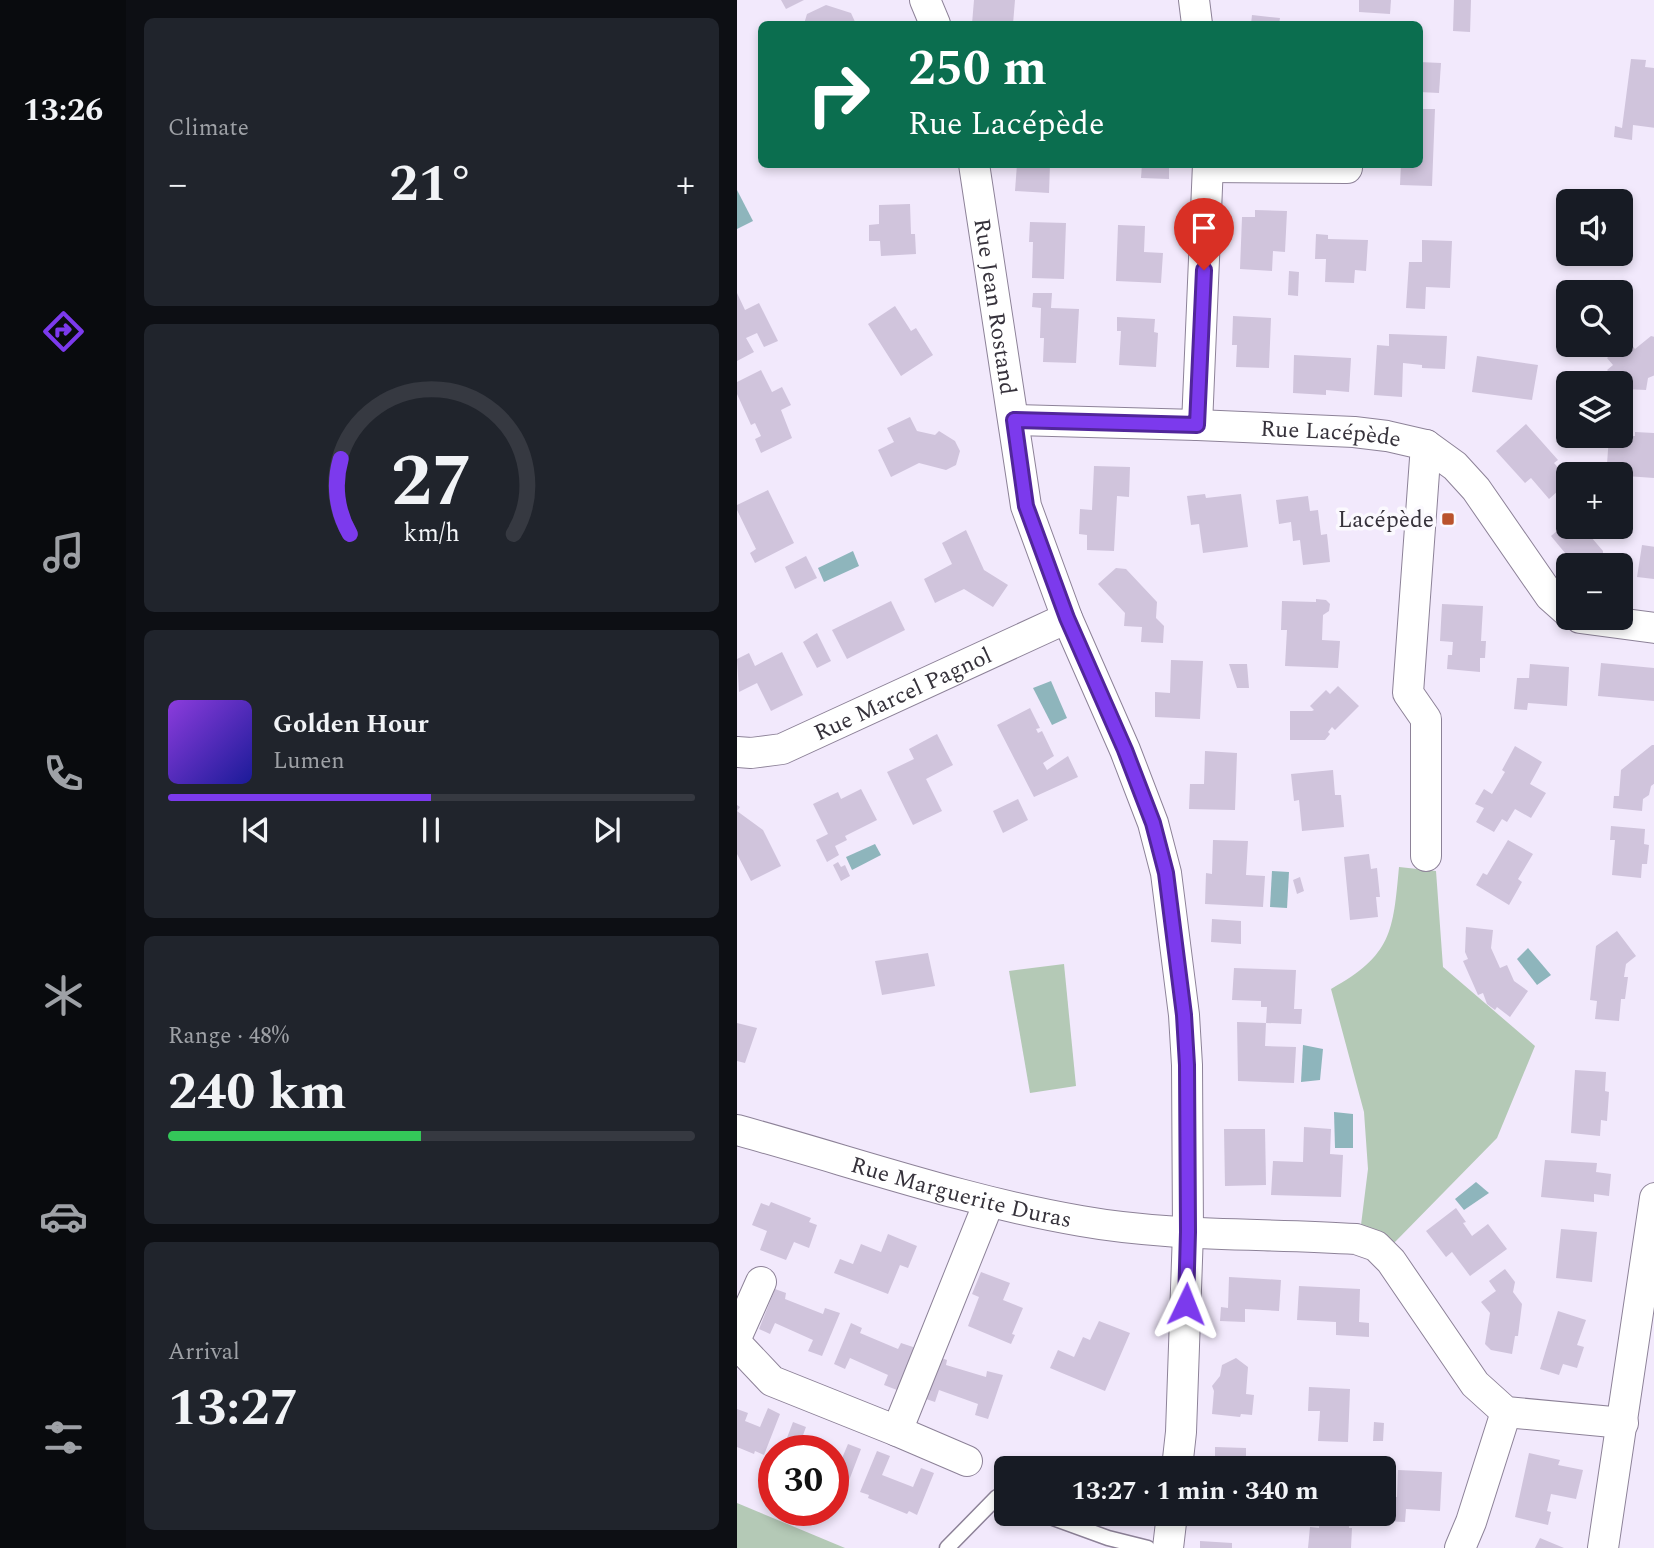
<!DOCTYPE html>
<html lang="en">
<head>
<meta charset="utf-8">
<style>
  :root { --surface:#171b24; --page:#20242c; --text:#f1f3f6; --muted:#9ea1a6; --line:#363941; --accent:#7c3aed }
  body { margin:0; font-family:Spectral,serif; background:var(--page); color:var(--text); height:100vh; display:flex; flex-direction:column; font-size:26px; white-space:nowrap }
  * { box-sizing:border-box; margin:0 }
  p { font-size:23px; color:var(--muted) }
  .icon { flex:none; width:38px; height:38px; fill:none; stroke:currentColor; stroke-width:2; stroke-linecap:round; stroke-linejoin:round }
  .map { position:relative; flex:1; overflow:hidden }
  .panel { display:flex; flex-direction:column; gap:18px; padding:18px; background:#0d0f14; width:611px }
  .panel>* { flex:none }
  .hud { position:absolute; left:21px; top:21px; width:665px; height:147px; border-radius:10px; box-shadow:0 4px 10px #0003; background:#0b6e4f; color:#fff; overflow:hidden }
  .controls { position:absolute; left:819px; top:189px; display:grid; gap:14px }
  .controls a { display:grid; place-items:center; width:77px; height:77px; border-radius:10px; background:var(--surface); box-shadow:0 4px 10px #0003; font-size:35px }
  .speed { position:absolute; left:21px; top:1435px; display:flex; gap:14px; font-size:35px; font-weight:700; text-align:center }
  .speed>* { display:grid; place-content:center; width:91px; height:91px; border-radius:50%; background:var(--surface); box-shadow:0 4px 10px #0003; line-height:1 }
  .speed .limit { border:10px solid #d22; background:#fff; color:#111 }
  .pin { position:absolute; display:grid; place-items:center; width:60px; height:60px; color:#fff; margin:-72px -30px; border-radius:50% 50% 50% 0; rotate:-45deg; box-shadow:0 0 7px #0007 }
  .pin .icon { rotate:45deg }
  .me { position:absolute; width:77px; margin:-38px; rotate:2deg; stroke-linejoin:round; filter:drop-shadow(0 0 5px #0008) }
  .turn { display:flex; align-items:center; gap:24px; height:147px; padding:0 35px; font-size:32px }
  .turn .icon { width:91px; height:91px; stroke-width:2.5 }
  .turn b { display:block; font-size:49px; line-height:60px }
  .big { font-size:52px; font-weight:700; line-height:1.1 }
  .panel .card { flex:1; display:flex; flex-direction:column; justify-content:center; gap:10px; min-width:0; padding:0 24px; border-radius:10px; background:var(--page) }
  .panel .dial { align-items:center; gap:0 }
  .dial svg { height:182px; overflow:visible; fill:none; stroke:var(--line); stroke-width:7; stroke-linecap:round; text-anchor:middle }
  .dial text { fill:var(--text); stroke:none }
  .song { display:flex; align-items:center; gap:21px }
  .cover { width:84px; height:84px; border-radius:10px; background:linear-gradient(135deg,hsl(270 70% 55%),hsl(240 70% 35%)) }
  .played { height:7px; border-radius:4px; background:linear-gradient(90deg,var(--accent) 50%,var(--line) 50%) }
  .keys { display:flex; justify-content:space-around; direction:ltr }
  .heat { display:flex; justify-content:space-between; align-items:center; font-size:38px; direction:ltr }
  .charge { height:10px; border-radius:5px; background:linear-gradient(90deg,#34c759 48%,var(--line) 0) }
  .trip { position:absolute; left:257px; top:1456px; width:402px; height:70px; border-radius:10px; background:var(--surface); box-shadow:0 4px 10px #0003; font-weight:700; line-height:70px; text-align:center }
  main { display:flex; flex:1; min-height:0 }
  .dock { display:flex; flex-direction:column; width:126px; justify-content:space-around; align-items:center; background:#090b0e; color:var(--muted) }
  .dock .icon { width:49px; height:49px }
  .dock .selected { color:var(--accent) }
  .dock b { font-size:32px; color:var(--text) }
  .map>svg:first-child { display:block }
  .green { fill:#b4c9b6 }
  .water { fill:#8eb5bc }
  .building { fill:#d0c4dc }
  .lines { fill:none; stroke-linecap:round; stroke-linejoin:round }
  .service-casing { stroke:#8d8298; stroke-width:17 }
  .minor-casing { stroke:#8d8298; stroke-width:32 }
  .service { stroke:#fff; stroke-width:14 }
  .minor { stroke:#fff; stroke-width:30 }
  .route-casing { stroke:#51269a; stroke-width:18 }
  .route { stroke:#7c3aed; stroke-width:12 }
  .poi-dot { fill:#ba532c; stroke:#fbf9fe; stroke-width:2.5 }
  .labels { text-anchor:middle; stroke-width:7; stroke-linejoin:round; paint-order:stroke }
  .street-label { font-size:23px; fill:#36323b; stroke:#fbf9fe }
  .poi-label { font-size:23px; fill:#36323b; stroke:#fbf9fe; text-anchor:end }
</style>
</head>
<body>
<main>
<nav class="dock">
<b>13:26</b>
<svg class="icon selected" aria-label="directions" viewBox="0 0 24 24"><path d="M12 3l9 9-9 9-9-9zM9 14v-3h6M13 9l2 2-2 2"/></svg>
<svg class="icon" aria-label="music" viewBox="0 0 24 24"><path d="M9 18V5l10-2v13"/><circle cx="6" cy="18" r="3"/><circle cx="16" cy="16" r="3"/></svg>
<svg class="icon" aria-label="phone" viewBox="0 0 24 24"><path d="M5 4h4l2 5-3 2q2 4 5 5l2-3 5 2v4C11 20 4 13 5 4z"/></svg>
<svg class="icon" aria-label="climate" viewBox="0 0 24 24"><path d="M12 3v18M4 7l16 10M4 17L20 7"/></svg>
<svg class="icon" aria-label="car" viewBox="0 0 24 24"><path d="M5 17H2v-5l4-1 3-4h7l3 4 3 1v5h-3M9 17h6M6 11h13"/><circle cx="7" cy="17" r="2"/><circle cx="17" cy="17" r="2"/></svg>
<svg class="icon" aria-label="filters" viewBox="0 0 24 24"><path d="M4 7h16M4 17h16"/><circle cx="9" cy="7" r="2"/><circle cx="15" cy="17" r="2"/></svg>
</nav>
<section class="panel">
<div class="card"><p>Climate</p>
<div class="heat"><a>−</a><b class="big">21°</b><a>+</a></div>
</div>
<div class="card dial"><svg viewBox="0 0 100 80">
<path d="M14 69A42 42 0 1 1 86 69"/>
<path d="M14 69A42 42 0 0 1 10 36" stroke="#7c3aed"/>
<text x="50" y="56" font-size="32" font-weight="700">27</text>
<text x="50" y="72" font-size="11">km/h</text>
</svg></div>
<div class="card">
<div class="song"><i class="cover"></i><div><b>Golden Hour</b><p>Lumen</p></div></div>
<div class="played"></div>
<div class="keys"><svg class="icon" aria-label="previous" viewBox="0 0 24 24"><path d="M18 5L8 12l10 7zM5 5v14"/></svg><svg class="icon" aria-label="pause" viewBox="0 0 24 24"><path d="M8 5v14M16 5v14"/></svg><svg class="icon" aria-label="next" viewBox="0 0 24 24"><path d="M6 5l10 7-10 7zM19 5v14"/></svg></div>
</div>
<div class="card"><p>Range · 48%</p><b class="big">240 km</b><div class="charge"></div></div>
<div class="card"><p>Arrival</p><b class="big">13:27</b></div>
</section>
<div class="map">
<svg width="918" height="1548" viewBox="0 0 918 1548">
  <rect width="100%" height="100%" fill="#f2e9fc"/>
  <!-- green -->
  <g class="green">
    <path d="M662 867 699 871 706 967 798 1046 760 1138 657 1243 624 1225 631 1169 627 1112 594 989C655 955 656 932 662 867Z"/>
    <path d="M327 964 339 1086 293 1093 272 971Z"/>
    <path d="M0 1503 108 1548H0Z"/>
  </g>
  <!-- water -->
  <g class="water">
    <path d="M0 190 16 221 0 229Z"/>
    <path d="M116 551 122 566 87 582 81 568Z"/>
    <path d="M314 681 330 718 315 725 296 688Z"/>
    <path d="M138 844 144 855 115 870 109 857Z"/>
    <path d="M535 871 552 872 550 908 533 907Z"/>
    <path d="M791 948 814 975 800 985 780 959Z"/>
    <path d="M566 1045 586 1049 583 1080 564 1082Z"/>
    <path d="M597 1112 616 1114V1148H598Z"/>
    <path d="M739 1182 752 1193 727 1210 718 1199Z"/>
  </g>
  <!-- building -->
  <g class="building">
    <path d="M44 0H67L49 9Z"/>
    <path d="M237 0H278L276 24H235Z"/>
    <path d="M622 0H654L653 14 622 12Z"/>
    <path d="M717 0H734L733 32 716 31Z"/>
    <path d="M89 5 114 13 119 24H67L70 14Z"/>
    <path d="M515 15 543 18 542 24H514Z"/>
    <path d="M894 59 909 60 908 67 918 68V128L896 125 895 140 877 137 878 126 885 128Z"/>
    <path d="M682 62 704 63 702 93 682 92Z"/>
    <path d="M683 109H698L695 186 663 185 664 164H682Z"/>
    <path d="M280 164H313L312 193 278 191Z"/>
    <path d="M405 164 432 165V179L404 178Z"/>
    <path d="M173 204 174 234H178L179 254 144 256 143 241H132V225L142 224V205Z"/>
    <path d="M518 210 550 211 548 252 536 251 535 271 503 269 505 217H518Z"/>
    <path d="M293 222 329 223 327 279 295 278 296 242H292Z"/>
    <path d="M381 225 408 226 407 252 426 253 424 283 379 281Z"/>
    <path d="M579 234 591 235V239L631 240 629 271 618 270 617 283 588 282 589 259H578Z"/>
    <path d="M685 240 715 241 713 288 689 287 688 309 669 308 672 262H685Z"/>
    <path d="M552 271 562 272 561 296 551 295Z"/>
    <path d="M0 293 8 310 22 303 41 341 27 347 20 333 9 338 17 352 0 361Z"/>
    <path d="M296 293H315L314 308 342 309 339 363 306 362 307 338H303L304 308 295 307Z"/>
    <path d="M158 306 174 331 179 328 196 355 164 376 131 324Z"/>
    <path d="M823 314H831V337H821Z"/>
    <path d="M496 316 534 318 532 368 499 367 500 345H495Z"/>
    <path d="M380 317 418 319 417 332 421 333 419 367 382 365 384 331H380Z"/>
    <path d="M652 334 710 336 708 369 685 368V365L666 363 665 397 637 395 640 345 652 346Z"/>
    <path d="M914 336 918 337V375L911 378 909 390 887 389 870 370 876 365 870 358 890 339 898 349Z"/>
    <path d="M557 355 614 358 612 392 589 390V395L556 393Z"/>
    <path d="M740 356 801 365 795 400 735 392Z"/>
    <path d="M24 370 35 392 45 387 54 405 44 410 55 438 24 453 18 439 24 436 18 423 14 425 0 394V382Z"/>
    <path d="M173 417 180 431 198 435 202 431 218 441 223 451 219 465 209 470 182 463 154 477 141 450 157 442 150 428Z"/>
    <path d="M789 424 821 460 817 463 831 479V482L812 499 794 478 788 483 759 451Z"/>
    <path d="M898 432 918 433V478L889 476 890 465 870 464 872 436H898Z"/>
    <path d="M357 466 393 467 392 497 380 496 377 551 350 550V535L342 534 343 509 355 510Z"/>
    <path d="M31 490 57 543 18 563 13 553 19 549 0 510V505Z"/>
    <path d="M468 494 469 498 504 494 511 547 466 553 462 524 454 525 450 496Z"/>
    <path d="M571 496 573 511 581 510 584 535 590 534 593 562 566 565 563 540 556 541 554 522 542 524 539 500Z"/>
    <path d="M831 522V527H860L863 530 854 537 866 551V558L857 565H838L814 536Z"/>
    <path d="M229 530 247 570 271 585 256 607 227 589 198 603 187 579 215 564 205 543Z"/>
    <path d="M905 545 918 547V579L900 577Z"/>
    <path d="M69 556 80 578 58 589 48 567Z"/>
    <path d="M379 568 389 569 420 602 419 618 427 626 426 643 404 642 405 627 387 626 388 613 361 584Z"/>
    <path d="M579 599 589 600 593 604 592 611 586 615 585 640 603 641 601 668 548 666 550 630H544L545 601 579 602Z"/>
    <path d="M154 601 168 630 110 659 95 630Z"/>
    <path d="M705 604 746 606 744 641H749L748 658H743V672L710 669 711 655H715L716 642 703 641Z"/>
    <path d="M80 633 94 661 80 668 66 642Z"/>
    <path d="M45 652 66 695 34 711 20 683 2 692 0 659 12 653 18 666Z"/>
    <path d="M434 660 466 661 463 719 418 717V692L433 693Z"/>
    <path d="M864 663 918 668V701L861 696Z"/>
    <path d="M492 664H510L512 688H500Z"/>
    <path d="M793 664 832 667 830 706 791 703 790 710 777 709 780 678H792Z"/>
    <path d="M601 686 622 706 598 730 595 727 591 732 593 734 588 740H553V711H575L577 710 573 706 589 690 593 694Z"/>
    <path d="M293 708 303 728 299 729 301 733 305 731 317 756 306 763 310 770 331 756 341 777 297 797 260 725Z"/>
    <path d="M200 734 216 765 189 779 205 811 176 825 150 772 177 759 172 749Z"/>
    <path d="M915 745H918V783L914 786 912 795 906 799 905 811 876 808 877 796H882L884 770Z"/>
    <path d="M778 746 805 762 793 784 809 793 794 818 778 809 770 822 765 819 757 832 739 822 747 808 738 804 747 789 755 794 768 772 765 770Z"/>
    <path d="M468 751 500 753 498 810 452 809 453 784H467Z"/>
    <path d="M596 770 598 795H604L607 827 565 831 562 800 557 801 554 774Z"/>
    <path d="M124 789 140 820 108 836 110 840 98 846 102 855 90 862 79 840 91 834 76 804 101 792 104 799Z"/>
    <path d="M281 799 291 820 266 833 256 811Z"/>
    <path d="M0 805 3 807 0 811 26 830 44 866 14 881 0 854Z"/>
    <path d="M874 826 908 829 907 844 912 845 910 864H905L904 878 875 875 878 840H873Z"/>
    <path d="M476 840 511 841 509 875 528 876 526 907 468 904 469 873 475 874Z"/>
    <path d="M771 840 796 854 781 879 785 882 772 905 739 885 746 873 750 875Z"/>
    <path d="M632 854 634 869 640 868 643 897H639L641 917 613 920 607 857Z"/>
    <path d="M101 862 104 867 108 865 113 876 104 881 96 865Z"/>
    <path d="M563 877 567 891 560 894 556 880Z"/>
    <path d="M475 919 504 921V944L474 942Z"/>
    <path d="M729 927 756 930 754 948 763 968 770 965 777 981 791 991 773 1017 760 1007 758 1010 750 1004 746 993 741 995 726 961 731 959 728 952Z"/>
    <path d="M880 931 899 956 889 964 887 977H891L888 999H884L882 1021 858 1019 860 1001 853 1000 859 946Z"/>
    <path d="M191 953 198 986 145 995 138 961Z"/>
    <path d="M497 968 559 970 557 1009H565L564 1024 529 1023 530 1007H524V1001L495 1000Z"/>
    <path d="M500 1022 529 1023 528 1046 559 1047 557 1083 501 1081Z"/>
    <path d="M0 1023 20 1028 8 1063 0 1061Z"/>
    <path d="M838 1070 869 1072 868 1091 872 1092 870 1121 864 1120 863 1136 834 1133Z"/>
    <path d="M567 1127 594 1129 593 1154 606 1155 604 1197 534 1195 536 1161 566 1162Z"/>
    <path d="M487 1129H528L529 1185 488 1186Z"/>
    <path d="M808 1160 860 1163 859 1172 874 1174 872 1196 857 1194V1202L804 1197Z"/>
    <path d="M34 1202 74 1218 72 1222 80 1225 72 1248 57 1242 49 1260 23 1250 30 1231 15 1225 24 1203 32 1206Z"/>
    <path d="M719 1208 729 1222 726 1223 735 1236 751 1224 770 1249 733 1276 715 1252 709 1257 689 1231Z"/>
    <path d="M824 1229 860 1232 855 1282 819 1278Z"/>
    <path d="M151 1234 180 1246 171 1268 163 1265 151 1294 97 1273 103 1259 116 1264 124 1244 144 1252Z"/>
    <path d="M768 1269 778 1282 776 1292 785 1304 781 1336H778L775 1354 754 1350 748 1344 753 1313 744 1302 759 1291 752 1281Z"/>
    <path d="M244 1272 273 1283 266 1300 286 1308 275 1334 278 1335 274 1344 231 1326 242 1297 235 1294Z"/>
    <path d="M492 1277 544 1280 542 1311 508 1309V1322L483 1321 484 1307 491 1308Z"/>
    <path d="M562 1286 623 1289 622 1322 632 1323V1337L599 1335V1322L560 1320Z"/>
    <path d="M38 1289 49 1293 48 1299 86 1314 88 1308 103 1313 85 1356 71 1351 76 1340 38 1323 33 1334 22 1329Z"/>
    <path d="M821 1311 849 1320 840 1345 847 1347 840 1368 826 1364 822 1375 803 1369Z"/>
    <path d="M362 1321 393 1333 368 1391 313 1368 321 1350 337 1357 346 1337 353 1340Z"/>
    <path d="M114 1323 125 1328 123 1333 161 1349 164 1343 179 1348 160 1390 147 1385 151 1375 113 1358 108 1369 97 1364Z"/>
    <path d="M199 1356 210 1360 209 1365 249 1377 250 1371 266 1375 251 1419 238 1415 241 1404 202 1390 198 1402 186 1398Z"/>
    <path d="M499 1358 511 1367 509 1394 517 1395 515 1415 504 1414 503 1417 475 1414 477 1391 475 1386 483 1376 485 1365Z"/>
    <path d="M572 1387 613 1389 611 1442 581 1441 583 1411H571Z"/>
    <path d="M31 1408 43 1414 27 1455 18 1451 17 1454 0 1447V1409L11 1413 8 1421 23 1427Z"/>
    <path d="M56 1422 69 1427 62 1446 73 1451H45Z"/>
    <path d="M637 1422 647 1423 646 1441H636Z"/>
    <path d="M111 1444 124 1449 108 1491 99 1487V1485L96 1484V1460L103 1463Z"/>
    <path d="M478 1447 509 1448V1468H478Z"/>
    <path d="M140 1451 153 1456 145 1475 176 1487 184 1468 197 1473 180 1515 172 1511 170 1514 131 1498 132 1495 123 1492Z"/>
    <path d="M792 1453 823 1460 821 1465 846 1470 839 1499 814 1494 810 1511 814 1512 811 1525 778 1517Z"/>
    <path d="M661 1470 705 1472 703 1511 669 1509 668 1522 646 1521 648 1497H660Z"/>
    <path d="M583 1514H613L612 1528H615L614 1548H571L573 1527 582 1528Z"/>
    <path d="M803 1538 827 1548H798Z"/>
    <path d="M463 1541 495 1543V1548H463Z"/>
  </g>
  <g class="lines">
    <defs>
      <g id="service">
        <path d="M305 1514 371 1538 411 1548"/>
        <path d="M210 1548 260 1497 270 1501"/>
      </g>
      <g id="minor">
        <path d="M188 0 198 24"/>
        <path d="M457 0 460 24"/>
        <path id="s1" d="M237 164 289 506 330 618 388 750 416 823 429 873 447 1015 450 1065 451 1232 444 1432 440 1468"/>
        <path d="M471 167 610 168"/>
        <path id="s2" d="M277 420 460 425 617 432 650 436 689 445 718 466 739 489 813 596 831 612"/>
        <path d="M460 425 471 164"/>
        <path d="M843 618 918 628"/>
        <path id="s3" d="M0 752 14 753 45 749 330 618"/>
        <path d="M689 856V719L671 693 689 445"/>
        <path id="s4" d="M0 1130C114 1161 227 1201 344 1221 434 1237 528 1233 619 1239L639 1246 654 1261 738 1384 769 1412 886 1423"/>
        <path d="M0 1336 24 1282"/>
        <path d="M0 1344 35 1381 160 1431 252 1202"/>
        <path d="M160 1431 230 1461"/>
        <path d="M431 1548 435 1514"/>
        <path d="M723 1548 734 1522 769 1412"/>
        <path d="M866 1548 918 1198"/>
      </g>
    </defs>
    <!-- service casing -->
    <use href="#service" class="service-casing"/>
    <!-- minor casing -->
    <use href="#minor" class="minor-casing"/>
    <!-- service -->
    <use href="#service" class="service"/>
    <!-- minor -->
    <use href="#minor" class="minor"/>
  </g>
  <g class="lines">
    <defs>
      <path id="route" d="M449 1304 451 1232 450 1065 447 1015 429 873 416 823 388 750 330 618 289 506 277 420 460 425 467 270"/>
    </defs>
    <!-- route casing -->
    <use href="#route" class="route-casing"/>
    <!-- route -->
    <use href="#route" class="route"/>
  </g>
  <!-- markers -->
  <rect class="poi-dot" x="704" y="512" width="14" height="14" rx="3.5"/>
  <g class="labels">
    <!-- street labels -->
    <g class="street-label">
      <text dy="8" stroke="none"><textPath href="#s1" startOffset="144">Rue Jean Rostand</textPath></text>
      <text dy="8" stroke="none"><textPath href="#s2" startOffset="317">Rue Lacépède</textPath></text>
      <text dy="8" stroke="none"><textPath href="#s3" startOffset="178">Rue Marcel Pagnol</textPath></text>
      <text dy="8" stroke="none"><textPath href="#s4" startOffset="233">Rue Marguerite Duras</textPath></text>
    </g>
    <!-- poi labels -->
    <g class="poi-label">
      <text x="697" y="527">Lacépède</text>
    </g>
  </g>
</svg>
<div class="controls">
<a><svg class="icon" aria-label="sound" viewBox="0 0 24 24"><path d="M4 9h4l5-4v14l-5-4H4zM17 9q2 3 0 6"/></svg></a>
<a><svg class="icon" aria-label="search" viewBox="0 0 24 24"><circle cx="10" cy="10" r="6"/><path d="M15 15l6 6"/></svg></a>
<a><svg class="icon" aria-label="layers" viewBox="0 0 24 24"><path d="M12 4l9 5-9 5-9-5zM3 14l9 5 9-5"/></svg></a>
<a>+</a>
<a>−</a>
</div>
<div class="speed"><div class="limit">30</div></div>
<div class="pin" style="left:467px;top:270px;background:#d93025"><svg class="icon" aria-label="arrive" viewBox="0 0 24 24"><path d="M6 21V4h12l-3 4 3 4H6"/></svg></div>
<svg class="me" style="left:449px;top:1304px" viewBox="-20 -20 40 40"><path d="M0-17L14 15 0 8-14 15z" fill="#7c3aed" stroke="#fff" stroke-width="4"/></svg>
<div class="trip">13:27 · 1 min · 340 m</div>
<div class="hud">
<div class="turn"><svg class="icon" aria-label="right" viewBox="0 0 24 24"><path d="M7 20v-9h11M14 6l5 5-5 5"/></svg><div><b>250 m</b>Rue Lacépède</div></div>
</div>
</div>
</main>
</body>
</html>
